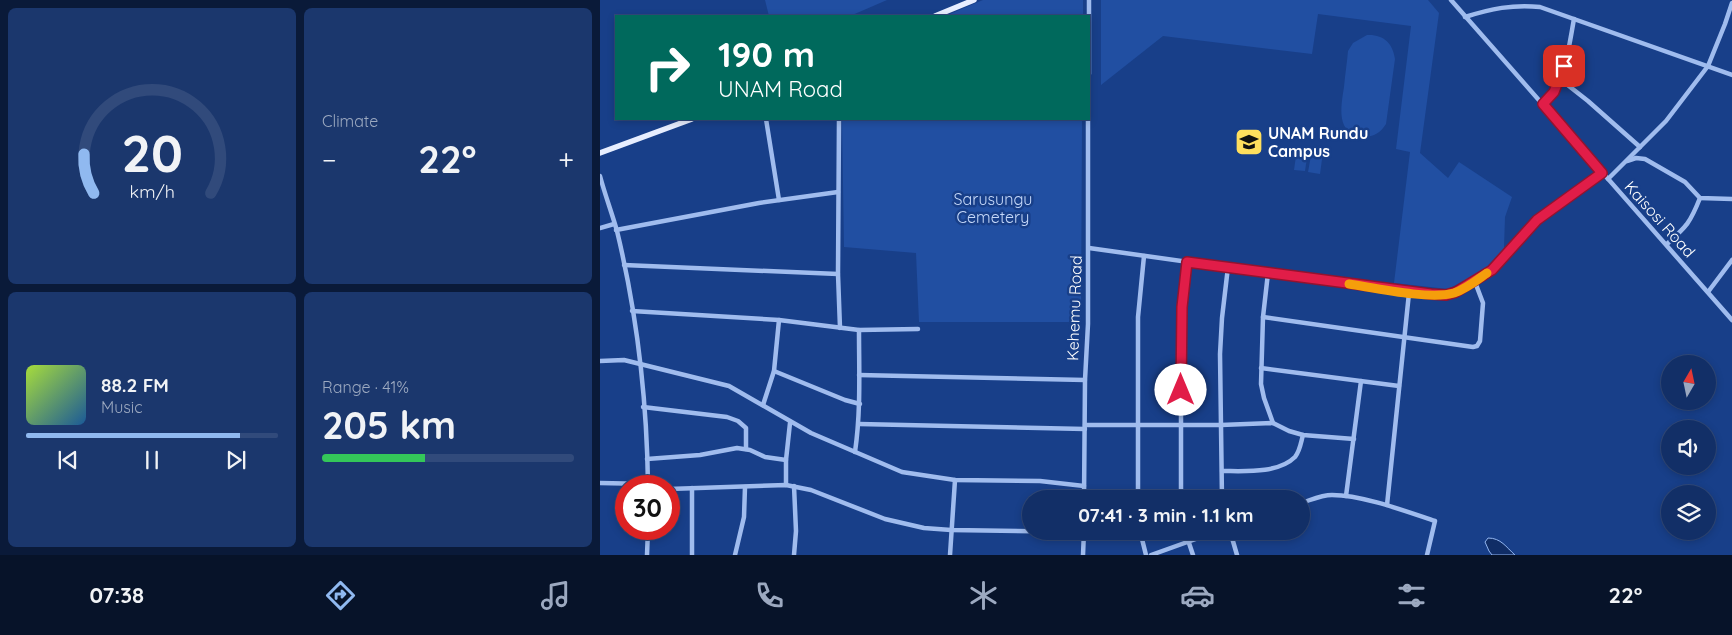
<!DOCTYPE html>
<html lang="en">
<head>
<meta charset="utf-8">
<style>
  :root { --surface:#122f67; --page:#1b376d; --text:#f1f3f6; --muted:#9ca9c0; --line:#314a7b; --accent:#90b9f0 }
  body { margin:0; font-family:Quicksand,sans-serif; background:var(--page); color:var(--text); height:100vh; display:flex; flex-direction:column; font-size:19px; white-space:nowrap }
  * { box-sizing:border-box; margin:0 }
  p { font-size:16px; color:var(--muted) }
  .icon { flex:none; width:28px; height:28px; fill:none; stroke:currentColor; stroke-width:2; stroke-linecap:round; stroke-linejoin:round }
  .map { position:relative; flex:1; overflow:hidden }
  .drawer { display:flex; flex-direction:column; gap:8px; padding:8px; background:#0a1a39; width:600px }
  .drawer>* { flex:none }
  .guide { position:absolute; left:15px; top:15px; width:475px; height:105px; border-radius:0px; box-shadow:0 2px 8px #0003,0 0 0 1px var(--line); background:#00695c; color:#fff; overflow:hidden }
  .needle { width:32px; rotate:9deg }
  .tools { position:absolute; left:1061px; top:355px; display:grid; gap:10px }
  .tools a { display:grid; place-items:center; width:55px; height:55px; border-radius:50%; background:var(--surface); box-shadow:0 2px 8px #0003,0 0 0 1px var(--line); font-size:25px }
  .speed { position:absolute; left:15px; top:475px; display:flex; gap:10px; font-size:25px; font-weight:700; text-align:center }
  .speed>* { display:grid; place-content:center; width:65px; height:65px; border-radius:50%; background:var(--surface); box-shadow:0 2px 8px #0003,0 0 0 1px var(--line); line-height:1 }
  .speed .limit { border:8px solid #d22; background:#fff; color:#111 }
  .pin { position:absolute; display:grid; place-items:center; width:42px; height:42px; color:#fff; margin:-21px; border-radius:10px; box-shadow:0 2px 8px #0006 }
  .me { position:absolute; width:55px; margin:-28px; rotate:0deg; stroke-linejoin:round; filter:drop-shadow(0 0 4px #0008) }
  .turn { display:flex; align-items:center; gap:18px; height:105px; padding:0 20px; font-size:22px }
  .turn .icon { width:65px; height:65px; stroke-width:2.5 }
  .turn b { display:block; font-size:35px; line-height:42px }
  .big { font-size:38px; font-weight:700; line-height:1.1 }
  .drawer .card { flex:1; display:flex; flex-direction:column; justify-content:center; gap:8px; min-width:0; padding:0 18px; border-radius:8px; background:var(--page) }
  .drawer .dial { align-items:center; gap:0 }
  .dial svg { height:130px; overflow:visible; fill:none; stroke:var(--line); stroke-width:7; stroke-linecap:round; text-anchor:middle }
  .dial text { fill:var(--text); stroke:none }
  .song { display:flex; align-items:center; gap:15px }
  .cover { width:60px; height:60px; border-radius:8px; background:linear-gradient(135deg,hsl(80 70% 55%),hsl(210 70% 35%)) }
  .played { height:5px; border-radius:2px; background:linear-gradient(90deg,var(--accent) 85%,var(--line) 85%) }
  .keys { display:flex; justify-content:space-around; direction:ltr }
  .heat { display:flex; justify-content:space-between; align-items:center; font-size:28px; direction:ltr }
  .charge { height:8px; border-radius:4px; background:linear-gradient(90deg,#34c759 41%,var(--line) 0) }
  .drawer .tiles { flex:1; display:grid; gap:8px; grid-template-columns:repeat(2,1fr) }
  .trip { position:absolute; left:422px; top:490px; width:288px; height:50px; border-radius:25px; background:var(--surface); box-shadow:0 2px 8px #0003,0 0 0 1px var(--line); font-weight:700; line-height:50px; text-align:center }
  .tab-bar { display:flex; height:80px; justify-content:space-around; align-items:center; background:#071329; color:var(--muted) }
  .tab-bar .icon { width:35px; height:35px }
  .tab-bar .on { color:var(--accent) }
  .tab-bar b { font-size:22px; color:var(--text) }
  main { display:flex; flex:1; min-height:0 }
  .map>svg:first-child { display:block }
  .green { fill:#214fa2 }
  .water { fill:#102d66; stroke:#93b6f0 }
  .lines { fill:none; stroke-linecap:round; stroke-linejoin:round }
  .minor { stroke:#a0bcee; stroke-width:4.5 }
  .major { stroke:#e7eeff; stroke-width:5.5 }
  .route-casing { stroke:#92132f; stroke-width:12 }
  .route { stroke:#e11d48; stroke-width:9 }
  .slow { stroke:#f59e0b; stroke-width:9 }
  .labels { text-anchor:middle; stroke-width:5; stroke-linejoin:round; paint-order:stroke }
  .poi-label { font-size:16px; font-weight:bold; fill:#fff; stroke:#183f89; text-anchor:start }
  .park-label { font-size:16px; fill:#c6d9fa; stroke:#183f89 }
  .street-label { font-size:16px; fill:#fff; stroke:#183f89 }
</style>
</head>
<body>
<main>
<section class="drawer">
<div class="tiles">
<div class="card dial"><svg viewBox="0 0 100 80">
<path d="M14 69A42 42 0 1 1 86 69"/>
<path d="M14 69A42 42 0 0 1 8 45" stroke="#90b9f0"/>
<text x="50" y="56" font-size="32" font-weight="700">20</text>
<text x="50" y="72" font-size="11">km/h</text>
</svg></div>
<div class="card"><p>Climate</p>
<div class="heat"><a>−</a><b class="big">22°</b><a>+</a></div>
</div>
<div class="card">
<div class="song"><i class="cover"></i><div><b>88.2 FM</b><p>Music</p></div></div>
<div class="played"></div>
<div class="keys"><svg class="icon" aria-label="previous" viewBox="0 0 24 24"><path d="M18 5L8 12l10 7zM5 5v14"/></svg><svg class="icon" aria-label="pause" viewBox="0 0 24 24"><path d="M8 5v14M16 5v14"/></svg><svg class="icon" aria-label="next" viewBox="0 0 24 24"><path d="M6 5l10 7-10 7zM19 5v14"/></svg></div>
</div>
<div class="card"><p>Range · 41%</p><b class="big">205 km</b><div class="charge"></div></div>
</div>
</section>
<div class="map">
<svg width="1132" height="555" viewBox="0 0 1132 555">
  <rect width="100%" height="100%" fill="#183f89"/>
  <!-- green -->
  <g class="green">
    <path d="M165 0H287L250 16H169Z"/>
    <path d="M383 0H483V16H345Z"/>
    <path d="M501 0H828L839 13 820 153 848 178 859 162 912 197 905 217 904 248 883 271 848 289 794 283 810 152 796 149 811 26 718 14 712 54 563 36 501 85Z"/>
    <path d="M767 35C783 34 793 43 795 59L786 124C781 132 774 137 764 137 735 135 741 106 744 87 745 75 747 63 748 51L753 43Z"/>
    <path d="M242 119H482L481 322H319L316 253 244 247Z"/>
    <path d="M697 149 708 151 705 171 694 170Z"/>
    <path d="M712 150 723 152 720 174 708 172Z"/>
  </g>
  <!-- water -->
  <path class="water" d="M888 538C901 538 906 547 915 555H892L889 551 885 542Z"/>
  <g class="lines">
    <!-- minor -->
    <g class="minor">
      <path d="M851 0 1132 320"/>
      <path d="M865 17C890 9 913 4 940 7L1132 75"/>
      <path d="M489 74V0"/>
      <path d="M960 79 988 101 1040 147"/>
      <path d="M943 104C965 87 969 45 974 19"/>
      <path d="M166 119 179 200"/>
      <path d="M239 119 238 274 240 328"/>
      <path d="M1027 161 1036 158 1045 159 1085 182 1100 198 1132 199"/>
      <path d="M0 176C5 195 12 213 17 231 37 314 47 401 48 486"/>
      <path d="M1008 179 1066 121 1108 66 1125 24 1132 3"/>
      <path d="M0 228 14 224"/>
      <path d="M16 230 159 203 238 192"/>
      <path d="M1067 244C1087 226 1090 223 1100 198"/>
      <path d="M489 248 809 293 846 295 856 292 875 282 892 270 937 220 1002 173"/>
      <path d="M24 265 238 274"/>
      <path d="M668 273 663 317 661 384 664 398 673 423"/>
      <path d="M1108 292 1132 260"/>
      <path d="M32 311 179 320 259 330 318 329"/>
      <path d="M663 317 873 347 877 346 880 341 883 303 875 282"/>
      <path d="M0 361 24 360 129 386 211 433 302 472 355 480 440 481 484 486"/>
      <path d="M661 368 799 386"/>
      <path d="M174 371 245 400 260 404"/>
      <path d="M259 375 485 380"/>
      <path d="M163 405 174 371 179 320"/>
      <path d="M43 407 127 417 138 421 146 428V449"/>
      <path d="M259 424 485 429"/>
      <path d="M485 425H621L673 423 689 431 703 435 754 439"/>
      <path d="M255 452C261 411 259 371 259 330"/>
      <path d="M47 459 100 455 137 448 150 450 165 457 186 460"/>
      <path d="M622 471C643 471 678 474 695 457 700 451 701 442 703 435"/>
      <path d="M0 483 48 484"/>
      <path d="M186 485V460L190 423"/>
      <path d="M92 488V555"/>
      <path d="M69 489 186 485 211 490 285 519 324 528 351 530 484 532"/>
      <path d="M746 496 761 381"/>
      <path d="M484 499 485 380 488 324V119"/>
      <path d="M538 499V317L544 256"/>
      <path d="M581 499V337L587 262"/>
      <path d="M622 499 620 354 622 318 628 267"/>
      <path d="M701 503C711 500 721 495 732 495 762 495 805 511 835 521L827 555"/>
      <path d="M787 505 809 293"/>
      <path d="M540 531 546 555"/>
      <path d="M585 531 593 555"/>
      <path d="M630 531 637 555"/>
      <path d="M47 555 48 529"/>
      <path d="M135 555 144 517 145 487"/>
      <path d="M194 555 196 531 194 486"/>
      <path d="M350 555 355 480"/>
      <path d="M483 555 484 531"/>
      <path d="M551 555 618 531"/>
    </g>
    <!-- major -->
    <g class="major">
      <path d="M335 16 374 0"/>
      <path d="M0 153 92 119"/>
    </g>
  </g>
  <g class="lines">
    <defs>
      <path id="route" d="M581 390 582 307 587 262 831 294 846 295 856 292 892 270 937 220 1002 173 943 104 954 92 964 66"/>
    </defs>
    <!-- route casing -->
    <use href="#route" class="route-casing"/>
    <!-- route -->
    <use href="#route" class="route"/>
    <!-- slow -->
    <path class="slow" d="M749 284C775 288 830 300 854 293 866 289 877 280 887 273"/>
  </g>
  <!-- icons -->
  <defs>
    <symbol id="school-square" viewBox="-11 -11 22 22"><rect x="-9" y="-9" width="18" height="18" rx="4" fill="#ffdf5d" stroke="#183f89"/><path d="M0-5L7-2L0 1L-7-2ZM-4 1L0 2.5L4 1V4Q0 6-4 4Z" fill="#111"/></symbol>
  </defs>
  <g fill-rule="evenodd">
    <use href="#school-square" x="633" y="126" width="32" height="32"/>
  </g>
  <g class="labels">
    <!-- poi labels -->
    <g class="poi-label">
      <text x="668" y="139">UNAM Rundu<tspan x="668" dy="18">Campus</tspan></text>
    </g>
    <!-- park labels -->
    <g class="park-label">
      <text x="393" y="205">Sarusungu<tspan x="393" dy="18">Cemetery</tspan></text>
    </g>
    <!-- street labels -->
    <g class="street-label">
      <text transform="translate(1060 219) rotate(48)" y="6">Kaisosi Road</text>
      <text transform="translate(474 308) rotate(-88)" y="6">Kehemu Road</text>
    </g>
  </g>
</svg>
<div class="tools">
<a><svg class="needle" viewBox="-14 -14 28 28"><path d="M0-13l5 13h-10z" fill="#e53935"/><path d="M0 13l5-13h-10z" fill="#9ca9c0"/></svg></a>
<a><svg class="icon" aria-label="sound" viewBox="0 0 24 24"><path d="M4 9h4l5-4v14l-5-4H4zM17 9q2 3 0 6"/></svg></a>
<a><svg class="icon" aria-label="layers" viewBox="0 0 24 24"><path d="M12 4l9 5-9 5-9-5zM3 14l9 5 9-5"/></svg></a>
</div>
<div class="speed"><div class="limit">30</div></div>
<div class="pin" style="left:964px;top:66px;background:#d93025"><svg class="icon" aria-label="arrive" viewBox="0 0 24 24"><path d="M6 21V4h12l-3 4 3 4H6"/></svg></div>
<svg class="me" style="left:581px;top:390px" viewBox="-20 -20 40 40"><circle r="19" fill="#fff"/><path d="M0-13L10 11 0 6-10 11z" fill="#e11d48"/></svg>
<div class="trip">07:41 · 3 min · 1.1 km</div>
<div class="guide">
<div class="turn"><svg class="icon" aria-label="right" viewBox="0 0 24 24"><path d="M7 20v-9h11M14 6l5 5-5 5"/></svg><div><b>190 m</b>UNAM Road</div></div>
</div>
</div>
</main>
<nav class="tab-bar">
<b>07:38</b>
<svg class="icon on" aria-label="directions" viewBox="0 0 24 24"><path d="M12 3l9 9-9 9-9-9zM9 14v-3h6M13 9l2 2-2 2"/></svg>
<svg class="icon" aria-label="music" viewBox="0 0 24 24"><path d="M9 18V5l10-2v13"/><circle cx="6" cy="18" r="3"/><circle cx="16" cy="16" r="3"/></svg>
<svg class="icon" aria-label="phone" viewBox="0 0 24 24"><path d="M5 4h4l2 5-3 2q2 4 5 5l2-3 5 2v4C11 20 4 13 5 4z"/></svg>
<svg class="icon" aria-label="climate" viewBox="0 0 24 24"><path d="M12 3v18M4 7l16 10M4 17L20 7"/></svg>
<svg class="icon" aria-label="car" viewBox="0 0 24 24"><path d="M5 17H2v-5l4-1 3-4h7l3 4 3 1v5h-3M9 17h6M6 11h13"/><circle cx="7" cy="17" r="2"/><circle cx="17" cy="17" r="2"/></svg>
<svg class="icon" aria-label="filters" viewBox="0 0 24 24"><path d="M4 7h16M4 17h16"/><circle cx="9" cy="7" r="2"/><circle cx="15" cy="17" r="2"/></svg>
<b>22°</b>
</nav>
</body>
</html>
